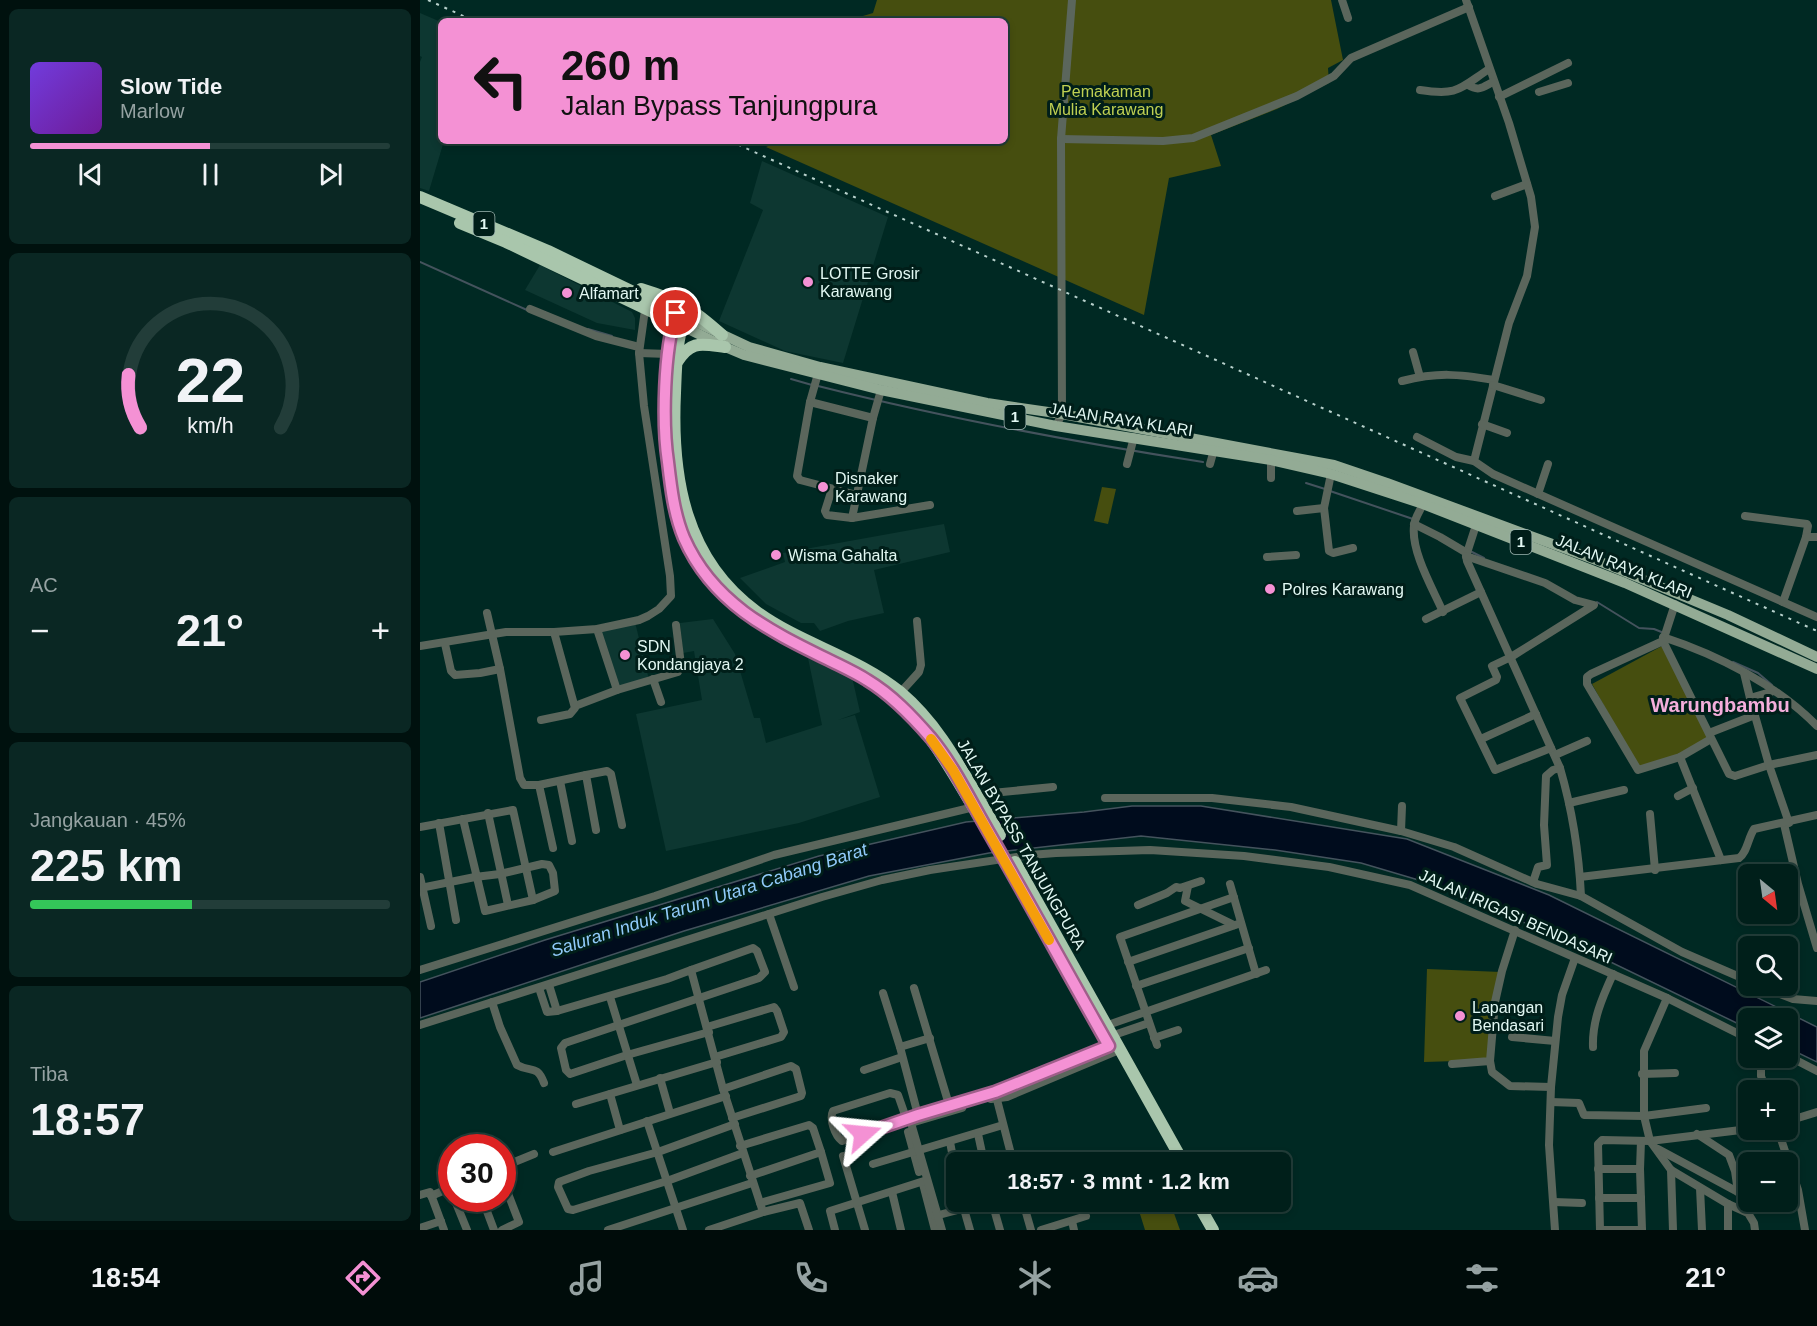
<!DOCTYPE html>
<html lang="id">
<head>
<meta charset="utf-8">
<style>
  :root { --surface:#001f1a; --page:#0a2723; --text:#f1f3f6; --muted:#95a2a2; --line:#223d39; --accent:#f491d4 }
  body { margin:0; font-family:Arial,sans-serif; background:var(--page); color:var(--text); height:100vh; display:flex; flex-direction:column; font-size:22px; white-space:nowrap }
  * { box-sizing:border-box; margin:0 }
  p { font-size:20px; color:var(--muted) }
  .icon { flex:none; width:33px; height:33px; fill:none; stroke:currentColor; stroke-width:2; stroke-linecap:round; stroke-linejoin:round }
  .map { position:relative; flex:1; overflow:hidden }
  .drawer { display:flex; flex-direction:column; gap:9px; padding:9px; background:#00110e; width:420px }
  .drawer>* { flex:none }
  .banner { position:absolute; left:18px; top:18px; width:570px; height:126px; border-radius:9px; box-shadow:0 3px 9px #0003,0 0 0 2px var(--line); background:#f491d4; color:#111; overflow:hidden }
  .needle { width:39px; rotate:151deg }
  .tools { position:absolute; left:1318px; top:864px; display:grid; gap:12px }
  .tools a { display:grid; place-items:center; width:60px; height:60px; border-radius:9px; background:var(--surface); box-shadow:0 3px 9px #0003,0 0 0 2px var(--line); font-size:30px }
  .speed { position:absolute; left:18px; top:1134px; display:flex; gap:12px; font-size:30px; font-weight:700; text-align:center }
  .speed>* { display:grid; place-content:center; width:78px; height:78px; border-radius:50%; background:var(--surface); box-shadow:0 3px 9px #0003,0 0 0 2px var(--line); line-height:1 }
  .speed .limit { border:9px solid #d22; background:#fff; color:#111 }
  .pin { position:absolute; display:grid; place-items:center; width:51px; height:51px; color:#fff; margin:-26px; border:3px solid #fff; border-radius:50%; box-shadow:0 2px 6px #0007 }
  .me { position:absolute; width:66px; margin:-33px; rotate:72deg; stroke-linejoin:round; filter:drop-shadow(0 0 4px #0008) }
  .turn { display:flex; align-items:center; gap:21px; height:126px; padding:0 24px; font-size:27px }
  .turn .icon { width:78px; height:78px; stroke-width:2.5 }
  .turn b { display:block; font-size:42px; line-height:51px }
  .big { font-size:45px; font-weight:700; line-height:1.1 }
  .drawer .tile { flex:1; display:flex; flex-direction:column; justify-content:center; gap:9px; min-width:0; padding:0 21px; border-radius:9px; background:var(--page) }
  .drawer .dial { align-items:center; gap:0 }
  .dial svg { height:156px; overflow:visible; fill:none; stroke:var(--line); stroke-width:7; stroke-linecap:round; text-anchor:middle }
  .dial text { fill:var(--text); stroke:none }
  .song { display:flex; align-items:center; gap:18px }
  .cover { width:72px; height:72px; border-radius:9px; background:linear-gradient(135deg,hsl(260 70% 55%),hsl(280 70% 35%)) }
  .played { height:6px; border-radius:3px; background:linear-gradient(90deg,var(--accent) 50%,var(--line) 50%) }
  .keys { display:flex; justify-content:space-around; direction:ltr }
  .heat { display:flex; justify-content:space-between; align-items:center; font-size:33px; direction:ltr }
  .charge { height:9px; border-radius:4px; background:linear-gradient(90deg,#34c759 45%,var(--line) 0) }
  .trip { position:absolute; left:526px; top:1152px; width:345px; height:60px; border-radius:9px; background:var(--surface); box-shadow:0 3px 9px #0003,0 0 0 2px var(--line); font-weight:700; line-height:60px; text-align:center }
  .tab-bar { display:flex; height:96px; justify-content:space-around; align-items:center; background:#000c0a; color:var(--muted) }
  .tab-bar .icon { width:42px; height:42px }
  .tab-bar .selected { color:var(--accent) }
  .tab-bar b { font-size:27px; color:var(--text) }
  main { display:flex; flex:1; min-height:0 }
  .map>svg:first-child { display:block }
  .built { fill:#0d3731 }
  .green { fill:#464e0f }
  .water { fill:#000c1d; stroke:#44535d; stroke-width:1.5 }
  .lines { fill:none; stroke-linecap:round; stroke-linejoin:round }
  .stream { stroke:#44535d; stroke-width:2 }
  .minor { stroke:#5b665c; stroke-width:8 }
  .major { stroke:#93ab95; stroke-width:10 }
  .highway { stroke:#a9c6ac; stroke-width:12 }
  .rail { stroke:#b7d1cc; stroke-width:2; stroke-dasharray:3 6; stroke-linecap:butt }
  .highway-bridge { stroke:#a9c6ac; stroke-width:12 }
  .route-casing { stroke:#9f5e8a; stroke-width:15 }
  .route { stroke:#f491d4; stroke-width:10 }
  .slow { stroke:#f59e0b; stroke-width:10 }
  .poi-dot { fill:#f491d4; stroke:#001e19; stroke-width:2 }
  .labels { text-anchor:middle; stroke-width:6; stroke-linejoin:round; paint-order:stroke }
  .shield { fill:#001e19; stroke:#9eb7b2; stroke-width:1.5 }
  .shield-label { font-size:15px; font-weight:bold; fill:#e2f8f3 }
  .park-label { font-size:16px; fill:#bfd052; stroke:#001e19 }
  .poi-label { font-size:16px; fill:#e2f8f3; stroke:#001e19; text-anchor:start }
  .street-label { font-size:16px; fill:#e2f8f3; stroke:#001e19 }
  .water-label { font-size:18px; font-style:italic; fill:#91cbfb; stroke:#001e19 }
  .quarter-label { font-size:20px; font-weight:bold; fill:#f4aedc; stroke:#001e19 }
</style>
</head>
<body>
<main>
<section class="drawer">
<div class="tile">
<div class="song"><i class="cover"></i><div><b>Slow Tide</b><p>Marlow</p></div></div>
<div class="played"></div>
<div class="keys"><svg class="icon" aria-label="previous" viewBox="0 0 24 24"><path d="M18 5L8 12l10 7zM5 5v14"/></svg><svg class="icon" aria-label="pause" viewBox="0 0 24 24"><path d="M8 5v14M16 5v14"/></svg><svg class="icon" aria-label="next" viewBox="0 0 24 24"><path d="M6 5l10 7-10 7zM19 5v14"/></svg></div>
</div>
<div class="tile dial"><svg viewBox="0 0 100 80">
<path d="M14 69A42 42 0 1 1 86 69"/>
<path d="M14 69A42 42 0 0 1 8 42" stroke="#f491d4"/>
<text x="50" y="56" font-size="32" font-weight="700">22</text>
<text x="50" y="72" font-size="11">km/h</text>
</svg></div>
<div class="tile"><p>AC</p>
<div class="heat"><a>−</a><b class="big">21°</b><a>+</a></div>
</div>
<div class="tile"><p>Jangkauan · 45%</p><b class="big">225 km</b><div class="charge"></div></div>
<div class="tile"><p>Tiba</p><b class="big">18:57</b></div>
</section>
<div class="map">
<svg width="1397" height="1230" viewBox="0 0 1397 1230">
  <rect width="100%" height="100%" fill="#002923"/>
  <!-- built -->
  <g class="built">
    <path d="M0 13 21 22V141H24L9 191 0 188V62L2 57 0 56Z"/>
    <path d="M342 161 468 217 423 363 365 351 299 321 343 210 330 203Z"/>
    <path d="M120 265 212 312 215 318V330L177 323 105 290Z"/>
    <path d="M524 524 530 552 454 570 464 613 428 621 400 631 394 623H381L346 604 320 578 365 562 363 553Z"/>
    <path d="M293 619 315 654 334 718H340L346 743 402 725 388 658 432 677 440 712 418 720 435 715 460 797 379 823 246 851 216 714 282 700 274 651 263 653 260 623Z"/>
    <path d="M215 622 229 680 197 689 179 631Z"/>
  </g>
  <!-- green -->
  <g class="green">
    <path d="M457 0H911L923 60 908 68 909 83 857 109 791 135 801 166 749 178 724 315 346 147 359 141H585V21H426L453 13Z"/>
    <path d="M682 487 696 489 688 524 674 521Z"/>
    <path d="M1242 646 1291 739 1220 771 1172 684Z"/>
    <path d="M1007 969 1081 972 1070 1060 1004 1062Z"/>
    <path d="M750 1202 760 1230H725L720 1214Z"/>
  </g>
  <!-- water -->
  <path class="water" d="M712 806H781L987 839 1129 895 1397 1027V1062L1368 1048V1018H1329V1029L1141 938 1012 884 941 863 855 850 721 836 569 853 449 876 264 931 0 1018V982L125 940 399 856 546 822 664 812Z"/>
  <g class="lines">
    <!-- stream -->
    <g class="stream">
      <path d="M0 262 107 310"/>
      <path d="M168 329 192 336"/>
      <path d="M371 379 392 385"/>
      <path d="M398 386C525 418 654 442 783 462"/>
      <path d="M886 483 905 489"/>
      <path d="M910 491 993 519"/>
      <path d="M1050 551 1064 558"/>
      <path d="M1177 602 1219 628 1234 629 1244 633"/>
      <path d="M1313 662 1338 673 1352 685"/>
    </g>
    <!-- minor -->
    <g class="minor">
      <path d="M922 0 928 18"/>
      <path d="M1046 0 1089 123 1111 197 1115 227 1107 276 1089 323 1054 461 1073 474 1397 617"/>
      <path d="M1048 85C1059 92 1063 87 1073 82"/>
      <path d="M1000 90C1038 96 1039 89 1069 69"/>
      <path d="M1119 92 1148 83"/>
      <path d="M1079 97 1148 63"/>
      <path d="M641 139 743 141 773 138 877 96 914 76 931 58 1049 7"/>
      <path d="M1075 196 1107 184"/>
      <path d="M110 309 176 336 219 347"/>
      <path d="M993 352 1000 377"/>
      <path d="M219 353 248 354"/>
      <path d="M399 370 390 402 377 476 380 480 437 495"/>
      <path d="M982 381C1018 372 1038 374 1074 380"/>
      <path d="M1073 385 1121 400"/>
      <path d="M390 402 453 418"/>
      <path d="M1062 424 1087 433"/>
      <path d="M636 426 642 414 641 139 652 0"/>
      <path d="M997 437 1036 457 1054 461"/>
      <path d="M851 456V478"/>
      <path d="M707 464 714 437"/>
      <path d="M790 464 795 446"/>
      <path d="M911 474 904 508 909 551 913 553 933 548"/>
      <path d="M412 489 405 511 407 515 432 518 510 505"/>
      <path d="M1118 494 1128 464"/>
      <path d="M1003 504C1000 511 994 519 994 526 991 552 1013 589 1023 612"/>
      <path d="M877 511 904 508"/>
      <path d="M1325 516 1387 524 1388 526 1386 537H1397"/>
      <path d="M432 518 453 418 461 390"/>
      <path d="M1058 519 1046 556 1047 561 1140 768C1152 809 1159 854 1161 896"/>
      <path d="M994 524 1020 537 1047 553"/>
      <path d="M1046 556 1125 583 1155 600 1174 605 1091 657 1072 666 1077 677 1076 680 1040 698 1075 770 1131 748"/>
      <path d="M847 557 876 555"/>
      <path d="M1363 602 1386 537"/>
      <path d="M1255 604 1243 641 1309 774 1315 776 1349 765 1397 755"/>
      <path d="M67 613 80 669 100 778 104 785H119L133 848"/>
      <path d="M1006 619 1061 592"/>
      <path d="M177 629 197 690"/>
      <path d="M1243 637C1298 655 1357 685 1397 726"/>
      <path d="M1243 641 1171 674 1167 677V684L1218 770 1260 757 1291 739"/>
      <path d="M25 644 31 671 35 675 60 673 80 669"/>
      <path d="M0 646 86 632H134L177 629 219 620 228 616 239 609 251 596 250 576 224 406 219 353 225 310"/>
      <path d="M1324 673 1330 698"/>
      <path d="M233 679 241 702"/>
      <path d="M1354 691 1330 698 1349 765 1369 823"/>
      <path d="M480 693 499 672 501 665 497 621"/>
      <path d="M155 706 197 690 258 672 261 665 256 625"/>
      <path d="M121 720 150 714 155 708 134 632"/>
      <path d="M1289 733 1335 715"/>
      <path d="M1061 739 1116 714"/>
      <path d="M1135 755 1167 741"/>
      <path d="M1260 757 1301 860"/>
      <path d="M166 775 187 771 191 774 202 825"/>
      <path d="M140 781 152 841"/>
      <path d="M119 785 166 775 176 830"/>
      <path d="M1258 796 1273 788"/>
      <path d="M685 798H792L871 807 981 831 1034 847 1117 884 1161 896 1262 952 1329 981"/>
      <path d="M559 799 572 793 633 787"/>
      <path d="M1149 803 1204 790"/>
      <path d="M68 813 88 905"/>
      <path d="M1230 814 1235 870"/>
      <path d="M19 823 36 920"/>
      <path d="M1364 824 1378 884 1397 948"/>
      <path d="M0 827 93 810 113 900"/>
      <path d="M981 831 982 806"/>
      <path d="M0 877 11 926"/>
      <path d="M1160 877 1319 858C1327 853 1328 838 1334 829L1397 815"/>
      <path d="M1113 882 1118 867 1127 865 1124 825 1126 776 1133 770 1140 768"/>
      <path d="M810 884 836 974"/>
      <path d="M768 886 765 901 814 925"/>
      <path d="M0 888 55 877 80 874 122 864 129 865 133 873 135 891 113 900 65 911 43 819"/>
      <path d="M718 905 747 893 756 887 760 888 781 881"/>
      <path d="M349 914 374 987"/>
      <path d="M708 962 821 923"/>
      <path d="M0 970 235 896 354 855 554 807"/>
      <path d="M271 970 333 948 337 951 345 972 339 978 145 1043 141 1048 146 1070 150 1074 207 1055 289 1032"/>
      <path d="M716 986 829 948"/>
      <path d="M1339 986 1373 999 1397 1001"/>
      <path d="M119 988 127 1012 137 1011 129 985"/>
      <path d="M494 988 530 1108"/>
      <path d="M463 993 480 1047"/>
      <path d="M190 997 217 1085"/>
      <path d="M1247 998 1224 1051V1116L1230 1141 1251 1170 1308 1204 1328 1213 1334 1223 1335 1230"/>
      <path d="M72 1002 80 1027 97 1065C111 1073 117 1064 124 1083"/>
      <path d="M137 1011 247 979 271 970 303 1089 343 1212"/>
      <path d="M0 1025 402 897 462 880 510 870 610 855 636 853 730 850 824 856 909 867 990 885 1247 998 1329 1039"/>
      <path d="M685 1026 846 970"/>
      <path d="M287 1027 354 1007 357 1011 364 1032 361 1037 295 1057"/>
      <path d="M691 1036 729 1023"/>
      <path d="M1092 1037 1135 1041"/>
      <path d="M734 1038 758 1030"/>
      <path d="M737 1045 700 937 814 897"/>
      <path d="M1173 1047C1172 1021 1182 998 1193 974"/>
      <path d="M1368 1056 1397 1071"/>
      <path d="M1341 1058V1076L1346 1090"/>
      <path d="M1070 1061 1072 1072 1090 1086 1131 1087"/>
      <path d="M1032 1064 1070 1061 1075 1002 1082 971 1095 930"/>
      <path d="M444 1070 482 1057"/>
      <path d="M1222 1074 1255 1073"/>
      <path d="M240 1078 250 1113"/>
      <path d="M303 1089 371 1066 376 1069 382 1093 381 1096 312 1118"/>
      <path d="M575 1092 695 1043"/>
      <path d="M190 1094 200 1130"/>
      <path d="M571 1099 587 1097 699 1050"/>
      <path d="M1131 1102 1159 1103 1164 1115 1224 1116 1286 1108"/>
      <path d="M156 1104 297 1062"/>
      <path d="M498 1115 480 1047 510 1038"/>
      <path d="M227 1121 263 1230"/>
      <path d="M1368 1121 1397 1112"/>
      <path d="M491 1123 542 1108"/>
      <path d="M315 1124 238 1152 169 1171 139 1182 138 1187 148 1209 153 1210 247 1181 323 1153"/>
      <path d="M1358 1130 1378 1190 1385 1230"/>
      <path d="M488 1132 499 1172"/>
      <path d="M558 1134 564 1162"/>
      <path d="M1277 1134 1309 1155 1315 1171 1318 1192"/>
      <path d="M1221 1141 1220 1169 1222 1230"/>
      <path d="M530 1142 537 1179"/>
      <path d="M320 1146 389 1125 393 1128 401 1152 330 1176"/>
      <path d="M1238 1149 1329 1198"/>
      <path d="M133 1152 306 1096"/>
      <path d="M423 1156 445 1230"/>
      <path d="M453 1164 583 1125"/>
      <path d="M82 1167 114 1154"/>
      <path d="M1178 1169H1220"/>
      <path d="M1251 1170 1253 1230"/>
      <path d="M503 1184 515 1230"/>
      <path d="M1280 1188 1282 1230"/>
      <path d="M472 1192 481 1230"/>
      <path d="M0 1195 10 1192 24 1230"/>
      <path d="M11 1196 32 1187"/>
      <path d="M34 1198 47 1230"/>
      <path d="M62 1198 74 1230"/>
      <path d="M1179 1198H1221"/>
      <path d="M542 1202 550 1230"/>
      <path d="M572 1202 580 1230"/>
      <path d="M603 1202 611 1230"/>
      <path d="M1134 1202 1162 1203"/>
      <path d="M340 1203 410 1183 401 1152"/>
      <path d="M1308 1204V1230"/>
      <path d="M515 1216 568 1202"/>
      <path d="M652 1221 654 1230"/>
      <path d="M0 1228 21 1221"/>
      <path d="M82 1230 99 1222 82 1178"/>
      <path d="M188 1230 332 1183"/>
      <path d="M289 1230 343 1212 380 1203 389 1230"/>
      <path d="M415 1230 410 1211 507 1180"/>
      <path d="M522 1230 491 1123 485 1115 478 1095 470 1093 413 1111C409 1119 415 1136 422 1141L484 1120 498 1115 575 1092 593 1162"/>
      <path d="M621 1230 666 1216"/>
      <path d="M1135 1230 1129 1145 1131 1087 1138 1017 1142 995 1155 958"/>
      <path d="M1180 1230 1178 1144 1182 1140 1230 1141 1329 1129"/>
      <path d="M1180 1230H1222"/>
    </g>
    <!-- major -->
    <g class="major">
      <path d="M265 317 329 347 400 367 567 403 642 414 914 465 967 483 1176 560 1308 615 1397 657"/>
      <path d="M262 326 305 347 324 355 461 390 636 426 851 460 911 474 1003 504 1205 583 1397 669"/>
    </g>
    <!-- highway -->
    <g class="highway">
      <path d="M0 197 128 251 265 317C256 341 256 368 255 393 251 478 265 560 337 612 381 644 437 657 480 692 520 726 541 769 567 813"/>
      <path d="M40 223 86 242 258 324"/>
      <path d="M221 289C260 301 272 308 302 335"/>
      <path d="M256 313C249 335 248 358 247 381 242 454 247 533 299 589"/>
      <path d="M257 362C271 340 281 344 305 347"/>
      <path d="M311 601C351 636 400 653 446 679 502 711 526 763 558 815"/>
      <path d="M595 862 763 1162"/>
      <path d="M777 1202 793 1230"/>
    </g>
    <!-- rail -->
    <g class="rail">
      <path d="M8 0 54 21"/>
      <path d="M310 141 1397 631"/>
    </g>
    <!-- highway-bridge -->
    <g class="highway-bridge">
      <path d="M567 813 580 835"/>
      <path d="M558 815 587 864"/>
    </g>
  </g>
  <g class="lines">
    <defs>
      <path id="route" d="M256 313C244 351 242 422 248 462 251 488 254 514 264 538 293 604 350 631 411 661 423 667 436 673 447 680 472 695 492 716 511 738 534 766 550 800 568 831 609 902 648 974 689 1046L575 1092 498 1115 443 1134"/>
    </defs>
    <!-- route casing -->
    <use href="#route" class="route-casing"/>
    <!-- route -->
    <use href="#route" class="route"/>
    <!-- slow -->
    <path class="slow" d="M511 739 533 770 629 940"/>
  </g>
  <!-- markers -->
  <g class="poi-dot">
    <circle cx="388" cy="282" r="6"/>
    <circle cx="147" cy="293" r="6"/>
    <circle cx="403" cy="487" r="6"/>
    <circle cx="356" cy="555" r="6"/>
    <circle cx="850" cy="589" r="6"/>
    <circle cx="205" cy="655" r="6"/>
    <circle cx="1040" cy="1016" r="6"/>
  </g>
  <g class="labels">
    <!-- shield labels -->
    <g class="shield">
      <rect x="53.5" y="212" width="21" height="24" rx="4.5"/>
      <rect x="584.5" y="405" width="21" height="24" rx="4.5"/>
      <rect x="1090.5" y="530" width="21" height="24" rx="4.5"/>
    </g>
    <g class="shield-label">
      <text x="64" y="229">1</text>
      <text x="595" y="422">1</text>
      <text x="1101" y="547">1</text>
    </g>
    <!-- park labels -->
    <g class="park-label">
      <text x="686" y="97">Pemakaman<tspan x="686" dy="18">Mulia Karawang</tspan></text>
    </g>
    <!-- poi labels -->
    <g class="poi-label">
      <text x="400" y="279">LOTTE Grosir<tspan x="400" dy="18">Karawang</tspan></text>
      <text x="159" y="299">Alfamart</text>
      <text x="415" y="484">Disnaker<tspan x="415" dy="18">Karawang</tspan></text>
      <text x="368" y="561">Wisma Gahalta</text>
      <text x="862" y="595">Polres Karawang</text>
      <text x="217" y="652">SDN<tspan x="217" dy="18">Kondangjaya 2</tspan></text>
      <text x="1052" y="1013">Lapangan<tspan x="1052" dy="18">Bendasari</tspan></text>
    </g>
    <!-- street labels -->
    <g class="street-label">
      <text transform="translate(701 419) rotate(9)" y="6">JALAN RAYA KLARI</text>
      <text transform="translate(1204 566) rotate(22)" y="6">JALAN RAYA KLARI</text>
      <text transform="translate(602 844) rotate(60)" y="6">JALAN BYPASS TANJUNGPURA</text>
      <text transform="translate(1096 916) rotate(24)" y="6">JALAN IRIGASI BENDASARI</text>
    </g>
    <!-- water labels -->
    <g class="water-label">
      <text transform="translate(289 900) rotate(-18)" y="6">Saluran Induk Tarum Utara Cabang Barat</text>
    </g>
    <!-- quarter labels -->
    <g class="quarter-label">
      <text x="1300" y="712">Warungbambu</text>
    </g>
  </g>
</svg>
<div class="tools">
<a><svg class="needle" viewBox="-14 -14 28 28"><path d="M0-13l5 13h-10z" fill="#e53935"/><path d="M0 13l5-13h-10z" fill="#95a2a2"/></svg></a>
<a><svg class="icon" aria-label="search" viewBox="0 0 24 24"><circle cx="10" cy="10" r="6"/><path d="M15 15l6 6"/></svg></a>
<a><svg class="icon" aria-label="layers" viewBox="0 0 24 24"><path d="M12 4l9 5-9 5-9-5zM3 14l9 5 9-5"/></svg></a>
<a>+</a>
<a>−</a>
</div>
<div class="speed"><div class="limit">30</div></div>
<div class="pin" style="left:256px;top:313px;background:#d93025"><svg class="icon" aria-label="arrive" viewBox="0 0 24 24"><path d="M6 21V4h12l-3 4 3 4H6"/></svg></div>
<svg class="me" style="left:443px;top:1134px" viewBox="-20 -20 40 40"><path d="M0-17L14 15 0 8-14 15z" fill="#f491d4" stroke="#fff" stroke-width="4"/></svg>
<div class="trip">18:57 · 3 mnt · 1.2 km</div>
<div class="banner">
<div class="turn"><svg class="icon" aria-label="left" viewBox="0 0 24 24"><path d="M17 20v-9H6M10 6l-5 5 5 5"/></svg><div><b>260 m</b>Jalan Bypass Tanjungpura</div></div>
</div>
</div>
</main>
<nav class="tab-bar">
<b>18:54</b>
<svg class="icon selected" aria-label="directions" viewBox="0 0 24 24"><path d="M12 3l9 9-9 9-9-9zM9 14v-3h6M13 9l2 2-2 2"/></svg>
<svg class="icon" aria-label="music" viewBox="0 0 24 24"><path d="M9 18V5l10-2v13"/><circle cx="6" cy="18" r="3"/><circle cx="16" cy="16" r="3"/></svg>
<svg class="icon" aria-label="phone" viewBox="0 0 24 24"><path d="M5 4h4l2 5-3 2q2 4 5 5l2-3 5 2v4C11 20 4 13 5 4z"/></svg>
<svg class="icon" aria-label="climate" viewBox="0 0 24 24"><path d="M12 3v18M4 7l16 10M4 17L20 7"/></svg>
<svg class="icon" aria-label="car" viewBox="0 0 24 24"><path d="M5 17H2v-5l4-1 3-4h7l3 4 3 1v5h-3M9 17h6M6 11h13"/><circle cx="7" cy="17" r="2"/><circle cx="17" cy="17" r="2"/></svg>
<svg class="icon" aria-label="filters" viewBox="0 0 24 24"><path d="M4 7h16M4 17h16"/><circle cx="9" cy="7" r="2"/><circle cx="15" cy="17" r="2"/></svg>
<b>21°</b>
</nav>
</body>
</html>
